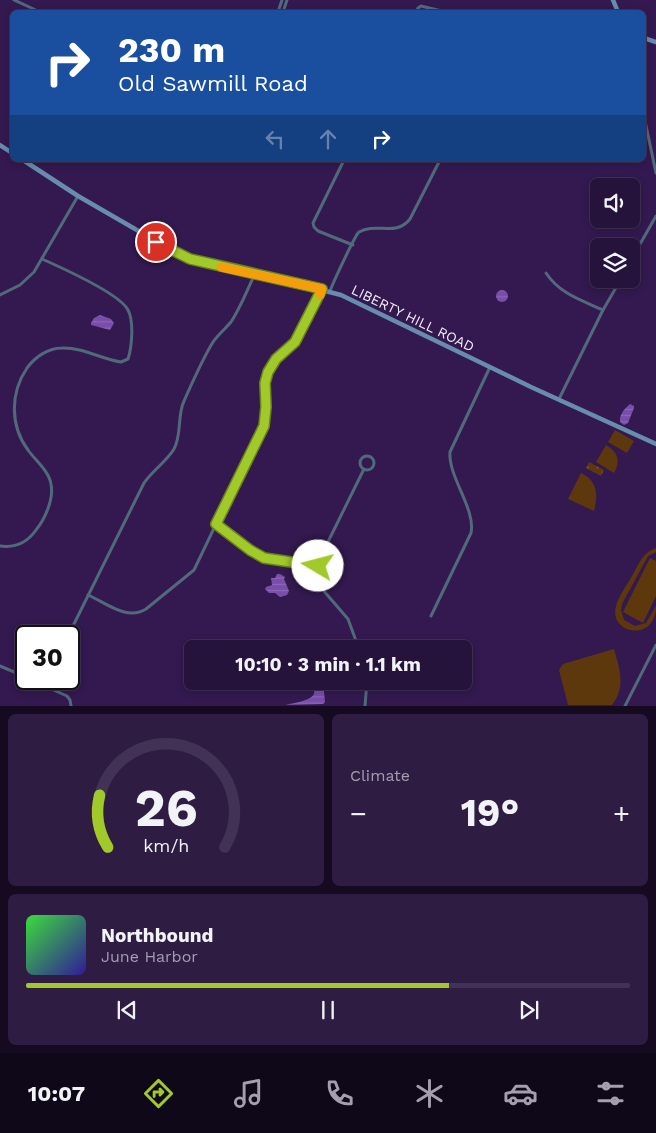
<!DOCTYPE html>
<html lang="en">
<head>
<meta charset="utf-8">
<style>
  :root { --surface:#26133b; --page:#2e1c42; --text:#f1f3f6; --muted:#a49eaf; --line:#423255; --accent:#a1c929 }
  body { margin:0; font-family:"Work Sans",sans-serif; background:var(--page); color:var(--text); height:100vh; display:flex; flex-direction:column; font-size:19px; white-space:nowrap }
  * { box-sizing:border-box; margin:0 }
  p { font-size:16px; color:var(--muted) }
  .icon { flex:none; width:28px; height:28px; fill:none; stroke:currentColor; stroke-width:2; stroke-linecap:round; stroke-linejoin:round }
  .map { position:relative; height:706px; overflow:hidden }
  .details { display:flex; flex-direction:column; gap:8px; padding:8px; background:#150a20; flex:1 }
  .details>* { flex:none }
  .guide { position:absolute; left:10px; top:10px; width:636px; height:152px; border-radius:8px; box-shadow:0 2px 8px #0003,0 0 0 1px var(--line); background:#1a4fa0; color:#fff; overflow:hidden }
  .tools { position:absolute; left:590px; top:178px; display:grid; gap:10px }
  .tools a { display:grid; place-items:center; width:50px; height:50px; border-radius:8px; background:var(--surface); box-shadow:0 2px 8px #0003,0 0 0 1px var(--line); font-size:25px }
  .speed { position:absolute; left:15px; top:625px; display:flex; gap:10px; font-size:25px; font-weight:700; text-align:center }
  .speed>* { display:grid; place-content:center; width:65px; height:65px; border-radius:50%; background:var(--surface); box-shadow:0 2px 8px #0003,0 0 0 1px var(--line); line-height:1 }
  .speed .limit { border:2px solid #111; border-radius:8px; background:#fff; color:#111 }
  .pin { position:absolute; display:grid; place-items:center; width:42px; height:42px; color:#fff; margin:-21px; border:2px solid #fff; border-radius:50%; box-shadow:0 1px 5px #0007 }
  .me { position:absolute; width:55px; margin:-28px; rotate:278deg; stroke-linejoin:round; filter:drop-shadow(0 0 4px #0008) }
  .turn { display:flex; align-items:center; gap:18px; height:105px; padding:0 25px; font-size:22px }
  .turn .icon { width:65px; height:65px; stroke-width:2.5 }
  .turn b { display:block; font-size:35px; line-height:42px }
  .lanes { display:flex; align-items:center; height:48px; padding:0 25px; background:#0003; justify-content:center; gap:25px; direction:ltr }
  .lanes .off { opacity:.35 }
  .big { font-size:38px; font-weight:700; line-height:1.1 }
  .details .widget { flex:1; display:flex; flex-direction:column; justify-content:center; gap:8px; min-width:0; padding:0 18px; border-radius:8px; background:var(--page) }
  .details .dial { align-items:center; gap:0 }
  .dial svg { height:130px; overflow:visible; fill:none; stroke:var(--line); stroke-width:7; stroke-linecap:round; text-anchor:middle }
  .dial text { fill:var(--text); stroke:none }
  .song { display:flex; align-items:center; gap:15px }
  .cover { width:60px; height:60px; border-radius:8px; background:linear-gradient(135deg,hsl(120 70% 55%),hsl(250 70% 35%)) }
  .played { height:5px; border-radius:2px; background:linear-gradient(90deg,var(--accent) 70%,var(--line) 70%) }
  .keys { display:flex; justify-content:space-around; direction:ltr }
  .heat { display:flex; justify-content:space-between; align-items:center; font-size:28px; direction:ltr }
  .details .tiles { flex:1; display:grid; gap:8px; grid-template-columns:1fr 1fr }
  .widget:last-child { grid-column:span 2 }
  .trip { position:absolute; left:184px; top:640px; width:288px; height:50px; border-radius:8px; background:var(--surface); box-shadow:0 2px 8px #0003,0 0 0 1px var(--line); font-weight:700; line-height:50px; text-align:center }
  .tabs { display:flex; height:80px; justify-content:space-around; align-items:center; background:#0f0818; color:var(--muted) }
  .tabs .icon { width:35px; height:35px }
  .tabs .on { color:var(--accent) }
  .tabs b { font-size:22px; color:var(--text) }
  .map>svg:first-child { display:block }
  .green { fill:url(#green-dots) }
  .pitch { fill:#5e380d }
  .water { fill:url(#water-rules) }
  .lines { fill:none; stroke-linecap:round; stroke-linejoin:round }
  .street { stroke:#51697d; stroke-width:3 }
  .secondary { stroke:#668dad; stroke-width:4.5 }
  .route-casing { stroke:#69831b; stroke-width:12 }
  .route { stroke:#a1c929; stroke-width:9 }
  .slow { stroke:#f59e0b; stroke-width:9 }
  .labels { text-anchor:middle; stroke-width:5; stroke-linejoin:round; paint-order:stroke }
  .street-label { font-size:14px; fill:#f2edfb; stroke:#33194f }
</style>
</head>
<body>
<div class="map">
<svg width="656" height="706" viewBox="0 0 656 706">
  <defs>
    <pattern id="green-dots" width="8" height="8" patternUnits="userSpaceOnUse" patternTransform="scale(1.25)"><rect width="8" height="8" fill="#5e380d"/><path d="M2 2h.1M6 6h.1" fill="none" stroke="#765531" stroke-width="1.8" stroke-linecap="round"/></pattern>
    <pattern id="water-rules" width="6" height="5" patternUnits="userSpaceOnUse" patternTransform="scale(1.25)"><rect width="6" height="5" fill="#794daa"/><path d="M0 2.5h6" fill="none" stroke="#8c67b7"/></pattern>
  </defs>
  <rect width="100%" height="100%" fill="#33194f"/>
  <!-- green -->
  <path class="green" d="M589 462 604 470 601 476 586 468Z"/>
  <!-- pitch -->
  <g class="pitch">
    <path d="M615 430 634 441 627 453 608 442Z"/>
    <path d="M606 445C618 452 621 461 614 473L596 462Z"/>
    <path d="M581 473C598 481 598 495 594 511L568 499Z"/>
    <path d="M656 548V552L648 556 622 604 621 610 624 620 635 626 646 623 656 606C656 644 605 634 617 603 620 594 627 585 632 576 639 564 642 553 656 548Z"/>
    <path d="M650 558 656 561V596L643 623 623 612Z"/>
    <path d="M614 649C620 670 626 687 612 705H568L559 670 563 664Z"/>
  </g>
  <!-- water -->
  <g class="water">
    <circle cx="502" cy="296" r="6"/>
    <path d="M100 315 111 319 114 323 110 330 91 325V323L94 318Z"/>
    <path d="M630 404 634 406V408L628 423 624 425 620 422C619 415 624 409 630 404Z"/>
    <path d="M277 574H280L285 577 284 579 289 591 287 595 280 597 275 593H269L265 589 266 587 272 585 271 578H275Z"/>
    <path d="M311 681H323L325 702 323 704 286 705C293 703 310 701 314 694 315 690 312 685 311 681Z"/>
  </g>
  <g class="lines">
    <!-- street -->
    <g class="street">
      <path d="M14 0 40 12"/>
      <path d="M278 12 282 0"/>
      <path d="M283 12 287 0"/>
      <path d="M416 12 418 8 421 6 446 12"/>
      <path d="M644 116 656 173"/>
      <path d="M344 160 313 223 314 227 318 231 353 245"/>
      <path d="M631 260 656 216"/>
      <path d="M546 273C560 294 581 300 603 310"/>
      <path d="M330 291C333 283 355 235 359 232 376 222 396 237 410 219L440 160"/>
      <path d="M0 295 20 285 34 272 78 196"/>
      <path d="M559 399 603 310 621 279"/>
      <circle cx="367" cy="463" r="7"/>
      <path d="M216 524 250 550 264 558 318 567"/>
      <path d="M0 546C15 548 27 543 36 530 45 519 54 499 51 484 49 471 35 460 28 450 10 426 10 393 27 368 35 357 48 348 62 348 82 347 101 359 121 362L128 359C132 347 134 321 128 310 120 294 60 267 42 259"/>
      <path d="M88 595C106 603 127 621 146 609L194 570 263 426C269 409 262 390 268 373 273 358 287 353 296 342 307 327 315 307 322 290"/>
      <path d="M431 616 471 533C476 509 448 477 450 452L490 367"/>
      <path d="M68 636 144 483C152 471 166 462 174 449 182 434 177 416 184 401 193 381 202 360 213 342 218 335 225 329 231 322 241 307 247 290 255 274"/>
      <path d="M359 649 348 619 323 590 318 572 322 554 364 469"/>
      <path d="M0 666 26 677"/>
      <path d="M29 679 67 696 70 700 71 706"/>
      <path d="M44 685 47 679"/>
      <path d="M365 706 367 681"/>
      <path d="M625 706 656 645"/>
    </g>
    <!-- secondary -->
    <g class="secondary">
      <path d="M613 0 618 12"/>
      <path d="M644 38 656 42"/>
      <path d="M0 145 12 153"/>
      <path d="M23 160 78 196 180 255 217 266 267 276 341 295 531 387 656 444"/>
    </g>
  </g>
  <g class="lines">
    <defs>
      <path id="route" d="M156 242 190 259 322 289 295 342 276 359 268 372 265 383 266 407 264 426 216 524 250 550 264 558 318 566"/>
    </defs>
    <!-- route casing -->
    <use href="#route" class="route-casing"/>
    <!-- route -->
    <use href="#route" class="route"/>
    <!-- slow -->
    <path class="slow" d="M221 267 322 289 320 295"/>
  </g>
  <g class="labels">
    <!-- street labels -->
    <g class="street-label">
      <text transform="translate(413 318) rotate(26)" y="5">LIBERTY HILL ROAD</text>
    </g>
  </g>
</svg>
<div class="tools">
<a><svg class="icon" aria-label="sound" viewBox="0 0 24 24"><path d="M4 9h4l5-4v14l-5-4H4zM17 9q2 3 0 6"/></svg></a>
<a><svg class="icon" aria-label="layers" viewBox="0 0 24 24"><path d="M12 4l9 5-9 5-9-5zM3 14l9 5 9-5"/></svg></a>
</div>
<div class="speed"><div class="limit">30</div></div>
<div class="pin" style="left:156px;top:242px;background:#d93025"><svg class="icon" aria-label="arrive" viewBox="0 0 24 24"><path d="M6 21V4h12l-3 4 3 4H6"/></svg></div>
<svg class="me" style="left:318px;top:566px" viewBox="-20 -20 40 40"><circle r="19" fill="#fff"/><path d="M0-13L10 11 0 6-10 11z" fill="#a1c929"/></svg>
<div class="trip">10:10 · 3 min · 1.1 km</div>
<div class="guide">
<div class="turn"><svg class="icon" aria-label="right" viewBox="0 0 24 24"><path d="M7 20v-9h11M14 6l5 5-5 5"/></svg><div><b>230 m</b>Old Sawmill Road</div></div>
<div class="lanes"><svg class="icon off" aria-label="left" viewBox="0 0 24 24"><path d="M17 20v-9H6M10 6l-5 5 5 5"/></svg><svg class="icon off" aria-label="ahead" viewBox="0 0 24 24"><path d="M12 20V5M6 11l6-6 6 6"/></svg><svg class="icon" aria-label="right" viewBox="0 0 24 24"><path d="M7 20v-9h11M14 6l5 5-5 5"/></svg></div>
</div>
</div>
<section class="details">
<div class="tiles">
<div class="widget dial"><svg viewBox="0 0 100 80">
<path d="M14 69A42 42 0 1 1 86 69"/>
<path d="M14 69A42 42 0 0 1 9 37" stroke="#a1c929"/>
<text x="50" y="56" font-size="32" font-weight="700">26</text>
<text x="50" y="72" font-size="11">km/h</text>
</svg></div>
<div class="widget"><p>Climate</p>
<div class="heat"><a>−</a><b class="big">19°</b><a>+</a></div>
</div>
<div class="widget">
<div class="song"><i class="cover"></i><div><b>Northbound</b><p>June Harbor</p></div></div>
<div class="played"></div>
<div class="keys"><svg class="icon" aria-label="previous" viewBox="0 0 24 24"><path d="M18 5L8 12l10 7zM5 5v14"/></svg><svg class="icon" aria-label="pause" viewBox="0 0 24 24"><path d="M8 5v14M16 5v14"/></svg><svg class="icon" aria-label="next" viewBox="0 0 24 24"><path d="M6 5l10 7-10 7zM19 5v14"/></svg></div>
</div>
</div>
</section>
<nav class="tabs">
<b>10:07</b>
<svg class="icon on" aria-label="directions" viewBox="0 0 24 24"><path d="M12 3l9 9-9 9-9-9zM9 14v-3h6M13 9l2 2-2 2"/></svg>
<svg class="icon" aria-label="music" viewBox="0 0 24 24"><path d="M9 18V5l10-2v13"/><circle cx="6" cy="18" r="3"/><circle cx="16" cy="16" r="3"/></svg>
<svg class="icon" aria-label="phone" viewBox="0 0 24 24"><path d="M5 4h4l2 5-3 2q2 4 5 5l2-3 5 2v4C11 20 4 13 5 4z"/></svg>
<svg class="icon" aria-label="climate" viewBox="0 0 24 24"><path d="M12 3v18M4 7l16 10M4 17L20 7"/></svg>
<svg class="icon" aria-label="car" viewBox="0 0 24 24"><path d="M5 17H2v-5l4-1 3-4h7l3 4 3 1v5h-3M9 17h6M6 11h13"/><circle cx="7" cy="17" r="2"/><circle cx="17" cy="17" r="2"/></svg>
<svg class="icon" aria-label="filters" viewBox="0 0 24 24"><path d="M4 7h16M4 17h16"/><circle cx="9" cy="7" r="2"/><circle cx="15" cy="17" r="2"/></svg>
</nav>
</body>
</html>
